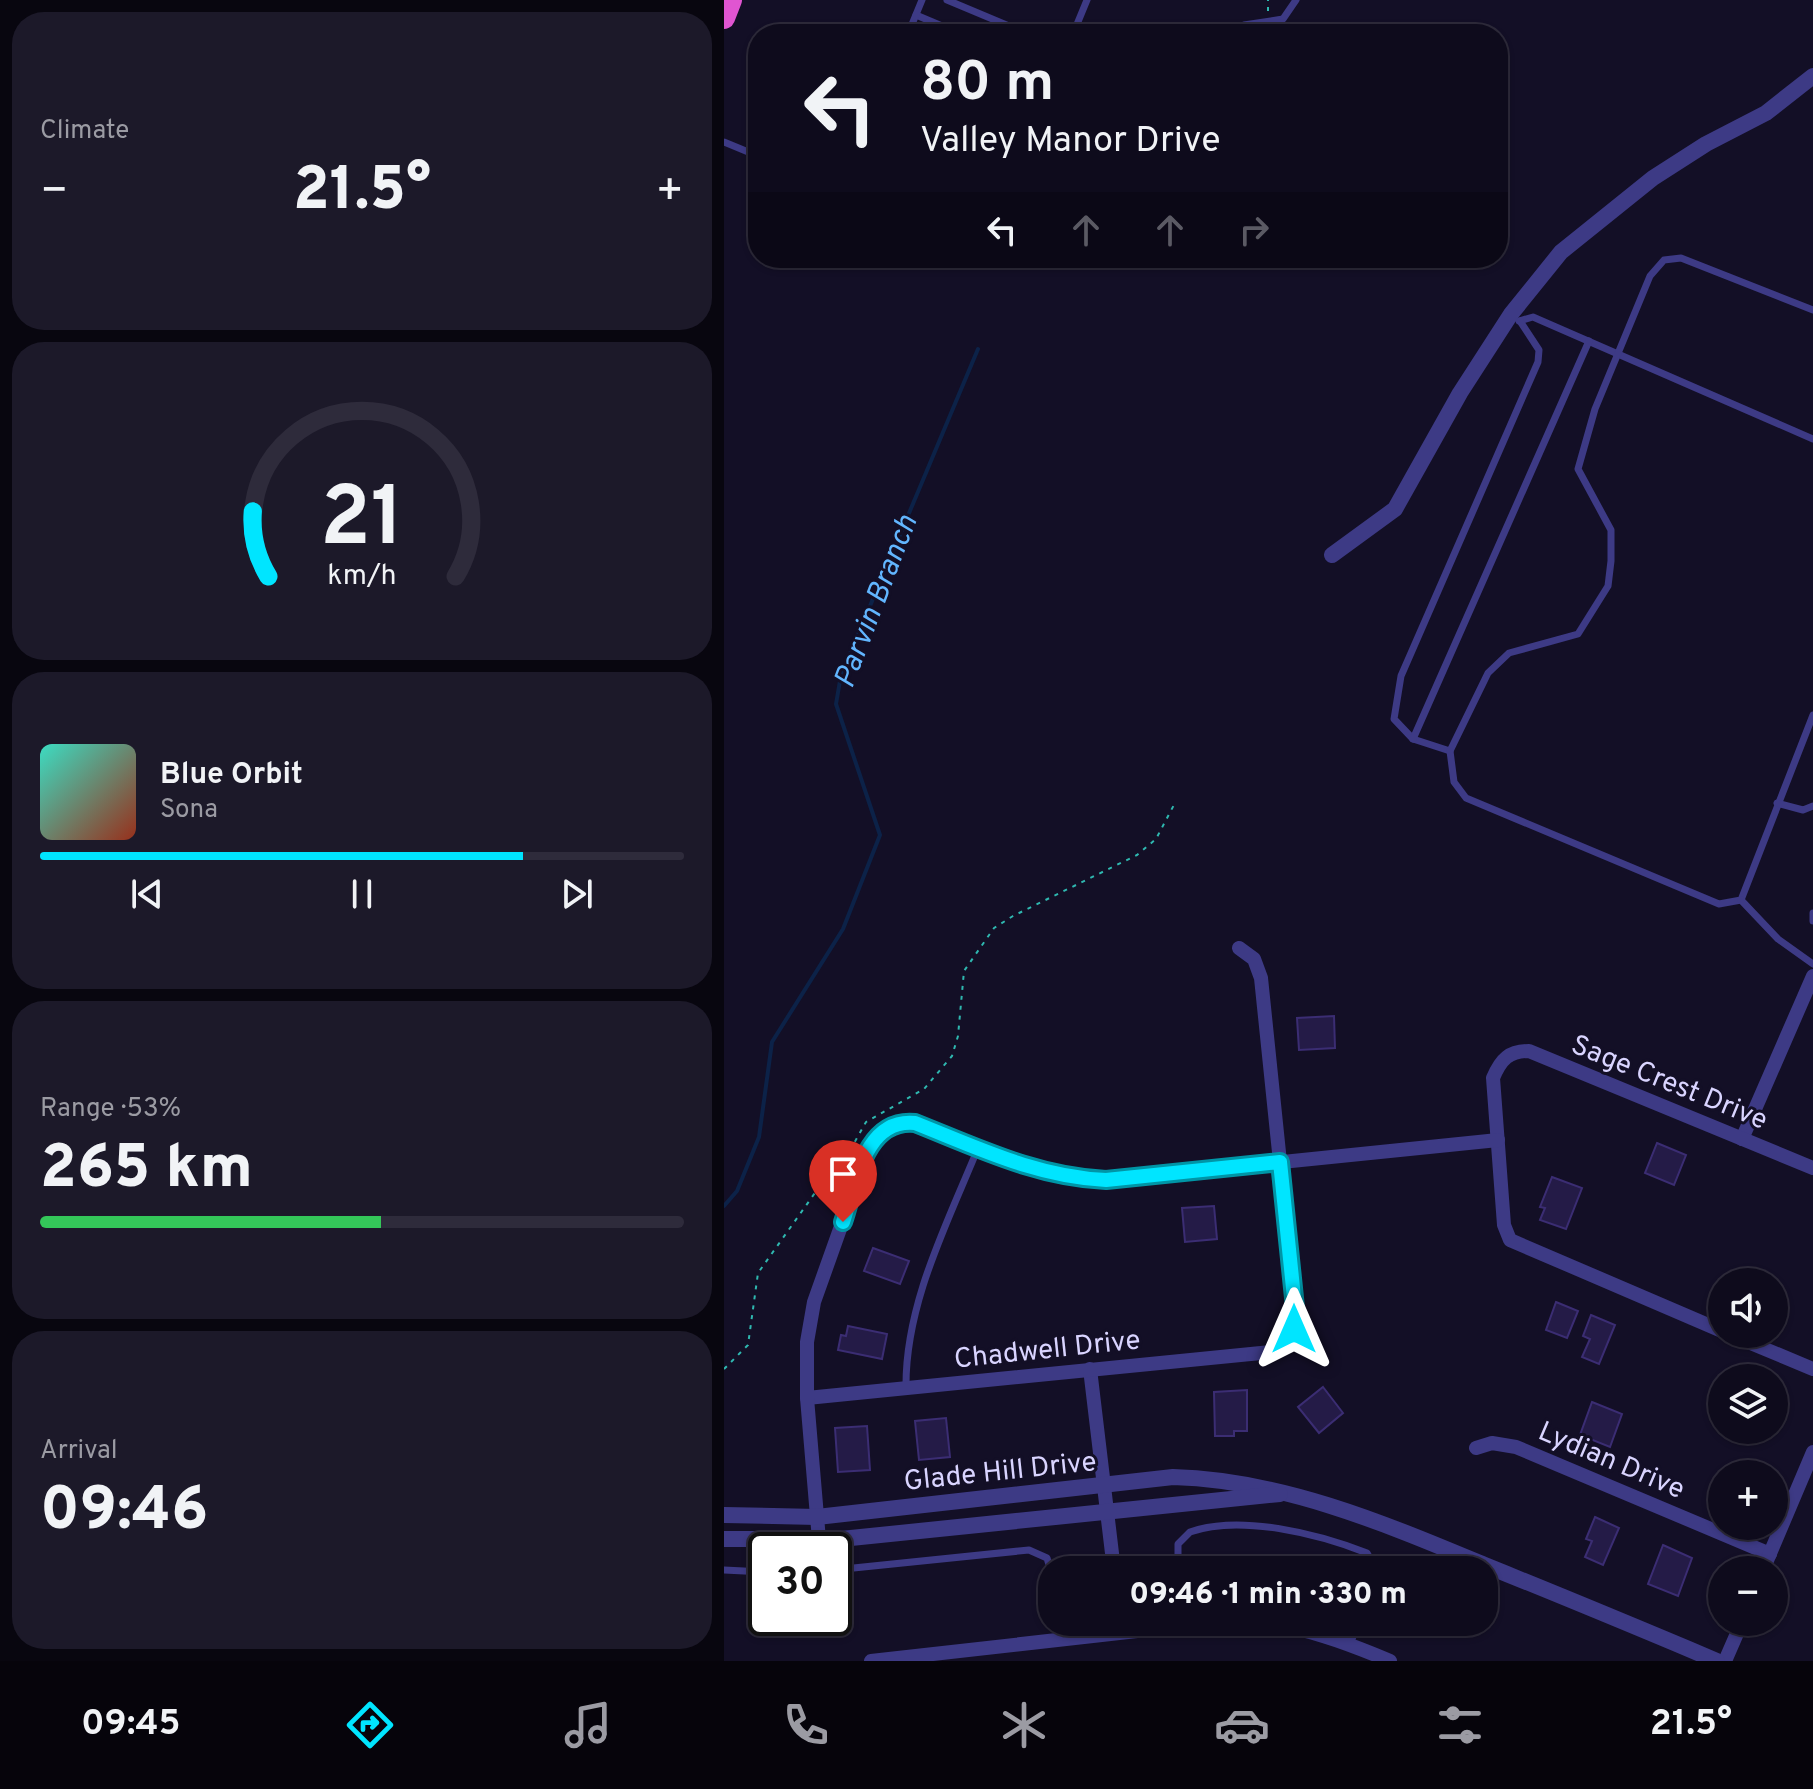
<!DOCTYPE html>
<html lang="en">
<head>
<meta charset="utf-8">
<style>
  :root { --surface:#0e0b1c; --page:#1c1929; --text:#f1f3f6; --muted:#9b9ba3; --line:#2e2b3b; --accent:#00e5ff }
  body { margin:0; font-family:Overpass,sans-serif; background:var(--page); color:var(--text); height:100vh; display:flex; flex-direction:column; font-size:30px; white-space:nowrap }
  * { box-sizing:border-box; margin:0 }
  p { font-size:26px; color:var(--muted) }
  .icon { flex:none; width:44px; height:44px; fill:none; stroke:currentColor; stroke-width:2; stroke-linecap:round; stroke-linejoin:round }
  .map { position:relative; flex:1; overflow:hidden }
  .details { display:flex; flex-direction:column; gap:12px; padding:12px; background:#08060f; width:724px }
  .details>* { flex:none }
  .top-card { position:absolute; left:24px; top:24px; width:760px; height:244px; border-radius:32px; box-shadow:0 2px 6px #0004,0 0 0 2px var(--line); background:#0e0b1c; color:var(--text); overflow:hidden }
  .fabs { position:absolute; left:984px; top:1268px; display:grid; gap:16px }
  .fabs a { display:grid; place-items:center; width:80px; height:80px; border-radius:50%; background:var(--surface); box-shadow:0 2px 6px #0004,0 0 0 2px var(--line); font-size:40px }
  .speed { position:absolute; left:24px; top:1532px; display:flex; gap:16px; font-size:40px; font-weight:700; text-align:center }
  .speed>* { display:grid; place-content:center; width:104px; height:104px; border-radius:50%; background:var(--surface); box-shadow:0 2px 6px #0004,0 0 0 2px var(--line); line-height:1 }
  .speed .limit { border:4px solid #111; border-radius:12px; background:#fff; color:#111 }
  .pin { position:absolute; display:grid; place-items:center; width:68px; height:68px; color:#fff; margin:-82px -34px; border-radius:50% 50% 50% 0; rotate:-45deg; box-shadow:0 0 8px #0007 }
  .pin .icon { rotate:45deg }
  .me { position:absolute; width:88px; margin:-44px; rotate:0deg; stroke-linejoin:round; filter:drop-shadow(0 0 6px #0008) }
  .turn { display:flex; align-items:center; gap:28px; height:168px; padding:0 40px; font-size:36px }
  .turn .icon { width:104px; height:104px; stroke-width:2.5 }
  .turn b { display:block; font-size:56px; line-height:68px }
  .lanes { display:flex; align-items:center; height:76px; padding:0 40px; background:#0003; justify-content:center; gap:40px; direction:ltr }
  .lanes .off { opacity:.35 }
  .big { font-size:60px; font-weight:800; line-height:1.1 }
  .details .widget { flex:1; display:flex; flex-direction:column; justify-content:center; gap:12px; min-width:0; padding:0 28px; border-radius:32px; background:var(--page) }
  .details .dial { align-items:center; gap:0 }
  .dial svg { height:208px; overflow:visible; fill:none; stroke:var(--line); stroke-width:7; stroke-linecap:round; text-anchor:middle }
  .dial text { fill:var(--text); stroke:none }
  .song { display:flex; align-items:center; gap:24px }
  .cover { width:96px; height:96px; border-radius:12px; background:linear-gradient(135deg,hsl(170 70% 55%),hsl(10 70% 35%)) }
  .played { height:8px; border-radius:4px; background:linear-gradient(90deg,var(--accent) 75%,var(--line) 75%) }
  .keys { display:flex; justify-content:space-around; direction:ltr }
  .heat { display:flex; justify-content:space-between; align-items:center; font-size:44px; direction:ltr }
  .charge { height:12px; border-radius:6px; background:linear-gradient(90deg,#34c759 53%,var(--line) 0) }
  .trip { position:absolute; left:314px; top:1556px; width:460px; height:80px; border-radius:32px; background:var(--surface); box-shadow:0 2px 6px #0004,0 0 0 2px var(--line); font-weight:800; line-height:80px; text-align:center }
  .dock { display:flex; height:128px; justify-content:space-around; align-items:center; background:#06040b; color:var(--muted) }
  .dock .icon { width:56px; height:56px }
  .dock .selected { color:var(--accent) }
  .dock b { font-size:36px; color:var(--text) }
  main { display:flex; flex:1; min-height:0 }
  .map>svg:first-child { display:block }
  .lines { fill:none; stroke-linecap:round; stroke-linejoin:round }
  .stream { stroke:#0c2248; stroke-width:4 }
  .building { fill:#241b47; stroke:#3b2d73; stroke-width:2 }
  .path { stroke:#2fb8b0; stroke-width:2; stroke-dasharray:4 6; stroke-linecap:butt }
  .service { stroke:#3d3a85; stroke-width:7 }
  .minor { stroke:#3d3a85; stroke-width:14 }
  .tertiary { stroke:#3d3a85; stroke-width:16 }
  .trunk { stroke:#e055d1; stroke-width:22 }
  .route-casing { stroke:#0095a6; stroke-width:20 }
  .route { stroke:#00e5ff; stroke-width:14 }
  .labels { text-anchor:middle; stroke-width:6; stroke-linejoin:round; paint-order:stroke }
  .street-label { font-size:28px; fill:#d9d4ff; stroke:#130f26 }
  .water-label { font-size:30px; font-style:italic; fill:#62b6ff; stroke:#130f26 }
</style>
</head>
<body>
<main>
<section class="details">
<div class="widget"><p>Climate</p>
<div class="heat"><a>−</a><b class="big">21.5°</b><a>+</a></div>
</div>
<div class="widget dial"><svg viewBox="0 0 100 80">
<path d="M14 69A42 42 0 1 1 86 69"/>
<path d="M14 69A42 42 0 0 1 8 44" stroke="#00e5ff"/>
<text x="50" y="56" font-size="32" font-weight="700">21</text>
<text x="50" y="72" font-size="11">km/h</text>
</svg></div>
<div class="widget">
<div class="song"><i class="cover"></i><div><b>Blue Orbit</b><p>Sona</p></div></div>
<div class="played"></div>
<div class="keys"><svg class="icon" aria-label="previous" viewBox="0 0 24 24"><path d="M18 5L8 12l10 7zM5 5v14"/></svg><svg class="icon" aria-label="pause" viewBox="0 0 24 24"><path d="M8 5v14M16 5v14"/></svg><svg class="icon" aria-label="next" viewBox="0 0 24 24"><path d="M6 5l10 7-10 7zM19 5v14"/></svg></div>
</div>
<div class="widget"><p>Range · 53%</p><b class="big">265 km</b><div class="charge"></div></div>
<div class="widget"><p>Arrival</p><b class="big">09:46</b></div>
</section>
<div class="map">
<svg width="1089" height="1661" viewBox="0 0 1089 1661">
  <rect width="100%" height="100%" fill="#130f26"/>
  <g class="lines">
    <!-- stream -->
    <path class="stream" d="M0 1206 13 1191 35 1137 48 1042 119 929 156 835 112 704 117 675 254 349"/>
  </g>
  <!-- building -->
  <g class="building">
    <path d="M610 1016 611 1048 575 1050 573 1018Z"/>
    <path d="M933 1143 962 1155 950 1185 921 1173Z"/>
    <path d="M828 1177 858 1188 842 1229 816 1220 821 1208 816 1207Z"/>
    <path d="M490 1206 493 1239 461 1242 458 1208Z"/>
    <path d="M149 1248 185 1261 176 1284 140 1271Z"/>
    <path d="M832 1302 854 1311 843 1338 822 1330Z"/>
    <path d="M867 1315 891 1325 875 1364 858 1357 866 1339 859 1336Z"/>
    <path d="M124 1326 163 1334 158 1359 114 1350 117 1335 122 1336Z"/>
    <path d="M599 1387 619 1413 595 1433 574 1407Z"/>
    <path d="M523 1390V1431H510V1436H491L490 1392Z"/>
    <path d="M868 1402 898 1414 886 1447 856 1435Z"/>
    <path d="M222 1418 226 1457 195 1460 191 1421Z"/>
    <path d="M143 1426 146 1470 114 1472 111 1428Z"/>
    <path d="M871 1517 895 1528 879 1565 861 1557 868 1541 862 1539Z"/>
    <path d="M939 1545 968 1558 954 1596 924 1584Z"/>
  </g>
  <g class="lines">
    <!-- path -->
    <g class="path">
      <path d="M544 11V0"/>
      <path d="M0 1369 24 1345 34 1273 98 1183 124 1154 142 1122 200 1089 228 1056 234 1036 240 971 270 928 289 916 413 855 432 839 452 801"/>
    </g>
    <!-- service -->
    <g class="service">
      <path d="M223 0 304 34"/>
      <path d="M192 15 237 34"/>
      <path d="M184 34 198 0"/>
      <path d="M349 34 363 0"/>
      <path d="M514 34 520 25 559 19 572 0"/>
      <path d="M0 142 34 156"/>
      <path d="M795 321 809 317 1089 439"/>
      <path d="M796 321 815 350 814 362 677 676 670 719 689 739 726 751 764 673 785 653 854 634 884 586 887 561V530L854 469 871 409 926 276 940 260 957 258 1089 310"/>
      <path d="M689 739 865 341"/>
      <path d="M726 751 730 782 742 798 995 904 1017 900 1089 715"/>
      <path d="M1053 803 1079 810 1089 806"/>
      <path d="M1017 900 1054 939 1089 964"/>
      <path d="M1089 913V921"/>
      <path d="M182 1388C181 1304 223 1224 254 1148"/>
      <path d="M0 1570 42 1572"/>
      <path d="M110 1570 305 1550 323 1558 328 1575"/>
      <path d="M454 1570V1544L466 1532C516 1514 595 1534 643 1553L652 1570"/>
      <path d="M333 1622 335 1638"/>
      <path d="M626 1644 635 1622"/>
    </g>
    <!-- minor -->
    <g class="minor">
      <path d="M1018 1139 1089 976"/>
      <path d="M998 1331 786 1240 780 1225 769 1078C777 1059 785 1051 805 1051L1089 1168"/>
      <path d="M1005 1334 1089 1369"/>
      <path d="M366 1369 390 1570"/>
      <path d="M83 1398 547 1352C563 1345 569 1333 572 1317L537 978 530 959 515 948"/>
      <path d="M752 1448 768 1443 792 1447 1046 1554"/>
      <path d="M95 1540 83 1398V1342L90 1302 147 1142 165 1125 191 1123 333 1176 382 1180 774 1140"/>
      <path d="M1039 1570 1089 1452"/>
      <path d="M532 1622C580 1627 621 1642 666 1661"/>
      <path d="M147 1661 493 1622"/>
      <path d="M1001 1661 1018 1622"/>
    </g>
    <!-- tertiary -->
    <g class="tertiary">
      <path d="M608 555 671 509 736 393 787 314 837 252 929 178 982 144 1042 113 1089 76"/>
      <path d="M0 1515 93 1517 449 1477C559 1480 662 1524 763 1566 840 1597 917 1629 993 1661"/>
      <path d="M0 1539H117L556 1494"/>
    </g>
    <!-- trunk -->
    <path class="trunk" d="M0 18 7 0"/>
  </g>
  <g class="lines">
    <defs>
      <path id="route" d="M119 1222C132 1184 140 1118 191 1123 254 1148 313 1177 382 1180L556 1162 572 1317 570 1329"/>
    </defs>
    <!-- route casing -->
    <use href="#route" class="route-casing"/>
    <!-- route -->
    <use href="#route" class="route"/>
  </g>
  <g class="labels">
    <!-- street labels -->
    <g class="street-label">
      <text transform="translate(946 1081) rotate(22)" y="10">Sage Crest Drive</text>
      <text transform="translate(323 1348) rotate(-6)" y="10">Chadwell Drive</text>
      <text transform="translate(888 1459) rotate(23)" y="10">Lydian Drive</text>
      <text transform="translate(276 1470) rotate(-6)" y="10">Glade Hill Drive</text>
    </g>
    <!-- water labels -->
    <g class="water-label">
      <text transform="translate(151 601) rotate(-69)" y="10">Parvin Branch</text>
    </g>
  </g>
</svg>
<div class="fabs">
<a><svg class="icon" aria-label="sound" viewBox="0 0 24 24"><path d="M4 9h4l5-4v14l-5-4H4zM17 9q2 3 0 6"/></svg></a>
<a><svg class="icon" aria-label="layers" viewBox="0 0 24 24"><path d="M12 4l9 5-9 5-9-5zM3 14l9 5 9-5"/></svg></a>
<a>+</a>
<a>−</a>
</div>
<div class="speed"><div class="limit">30</div></div>
<div class="pin" style="left:119px;top:1222px;background:#d93025"><svg class="icon" aria-label="arrive" viewBox="0 0 24 24"><path d="M6 21V4h12l-3 4 3 4H6"/></svg></div>
<svg class="me" style="left:570px;top:1329px" viewBox="-20 -20 40 40"><path d="M0-17L14 15 0 8-14 15z" fill="#00e5ff" stroke="#fff" stroke-width="4"/></svg>
<div class="trip">09:46 · 1 min · 330 m</div>
<div class="top-card">
<div class="turn"><svg class="icon" aria-label="left" viewBox="0 0 24 24"><path d="M17 20v-9H6M10 6l-5 5 5 5"/></svg><div><b>80 m</b>Valley Manor Drive</div></div>
<div class="lanes"><svg class="icon" aria-label="left" viewBox="0 0 24 24"><path d="M17 20v-9H6M10 6l-5 5 5 5"/></svg><svg class="icon off" aria-label="ahead" viewBox="0 0 24 24"><path d="M12 20V5M6 11l6-6 6 6"/></svg><svg class="icon off" aria-label="ahead" viewBox="0 0 24 24"><path d="M12 20V5M6 11l6-6 6 6"/></svg><svg class="icon off" aria-label="right" viewBox="0 0 24 24"><path d="M7 20v-9h11M14 6l5 5-5 5"/></svg></div>
</div>
</div>
</main>
<nav class="dock">
<b>09:45</b>
<svg class="icon selected" aria-label="directions" viewBox="0 0 24 24"><path d="M12 3l9 9-9 9-9-9zM9 14v-3h6M13 9l2 2-2 2"/></svg>
<svg class="icon" aria-label="music" viewBox="0 0 24 24"><path d="M9 18V5l10-2v13"/><circle cx="6" cy="18" r="3"/><circle cx="16" cy="16" r="3"/></svg>
<svg class="icon" aria-label="phone" viewBox="0 0 24 24"><path d="M5 4h4l2 5-3 2q2 4 5 5l2-3 5 2v4C11 20 4 13 5 4z"/></svg>
<svg class="icon" aria-label="climate" viewBox="0 0 24 24"><path d="M12 3v18M4 7l16 10M4 17L20 7"/></svg>
<svg class="icon" aria-label="car" viewBox="0 0 24 24"><path d="M5 17H2v-5l4-1 3-4h7l3 4 3 1v5h-3M9 17h6M6 11h13"/><circle cx="7" cy="17" r="2"/><circle cx="17" cy="17" r="2"/></svg>
<svg class="icon" aria-label="filters" viewBox="0 0 24 24"><path d="M4 7h16M4 17h16"/><circle cx="9" cy="7" r="2"/><circle cx="15" cy="17" r="2"/></svg>
<b>21.5°</b>
</nav>
</body>
</html>
